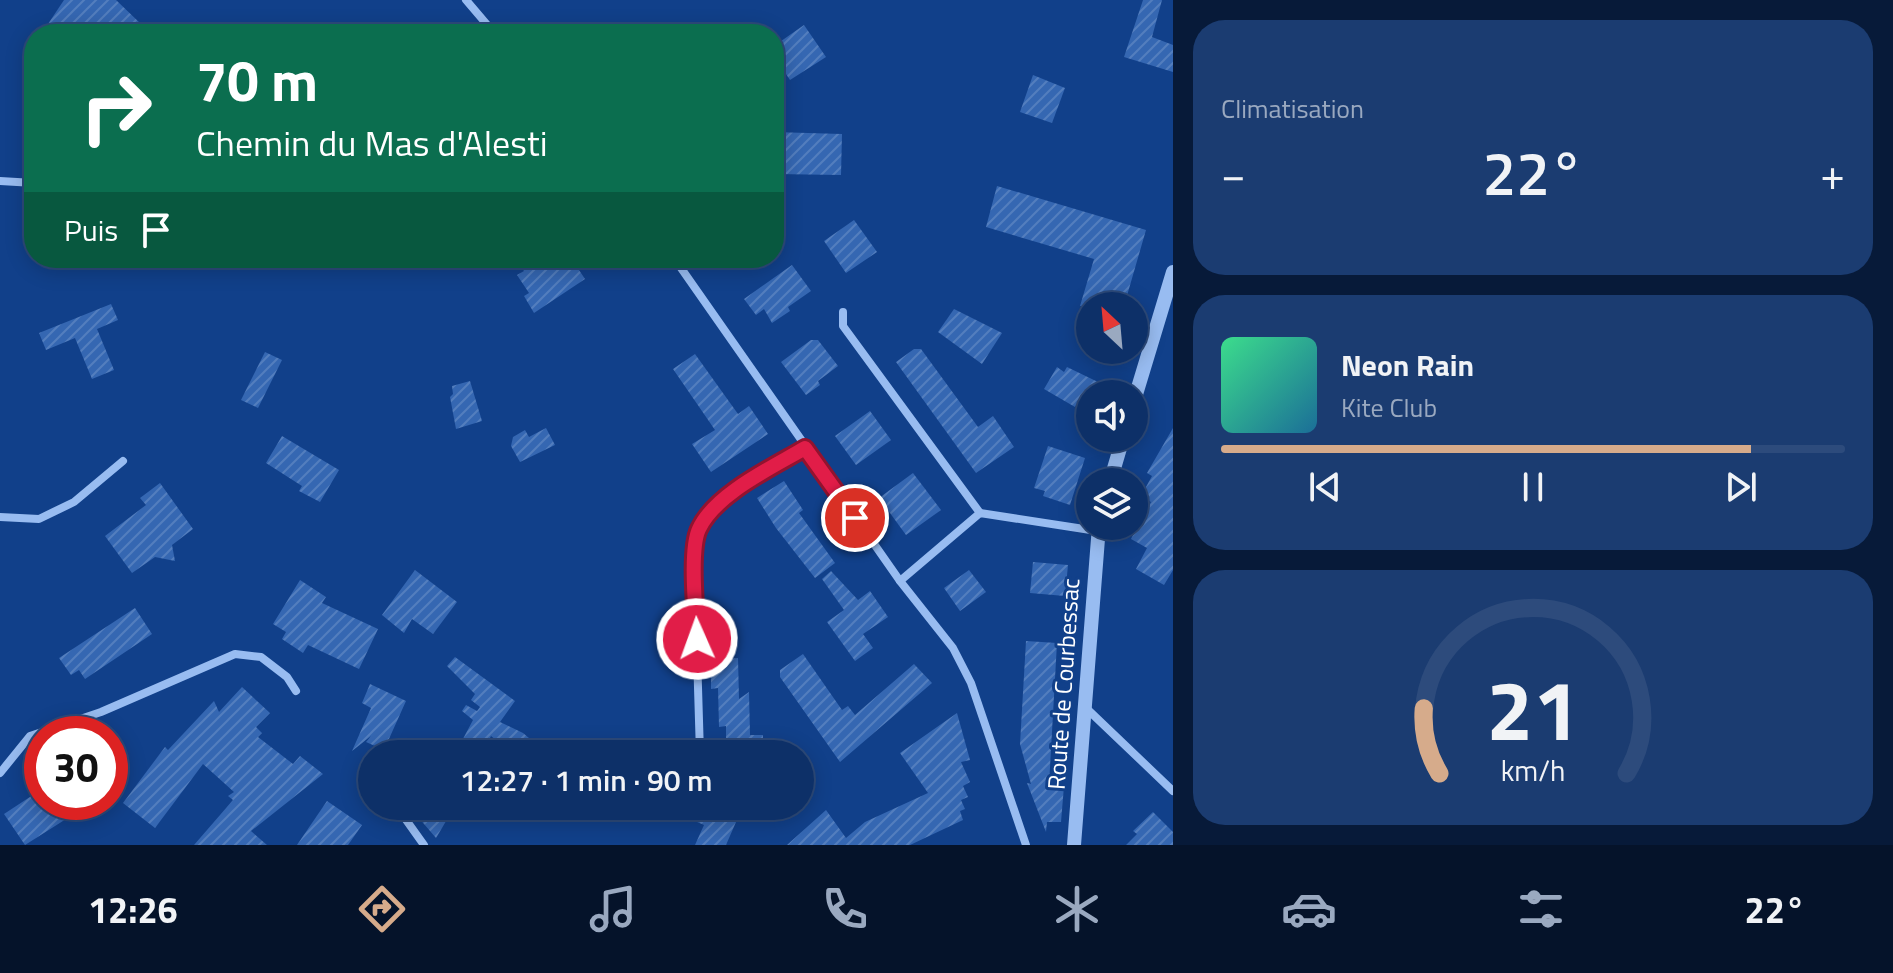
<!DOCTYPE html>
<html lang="fr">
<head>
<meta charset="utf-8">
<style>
  :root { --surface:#0d3068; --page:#1b3c71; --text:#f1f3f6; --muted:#9aa9c0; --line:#2d4b7c; --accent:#d6ab8b }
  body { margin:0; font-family:"Titillium Web",sans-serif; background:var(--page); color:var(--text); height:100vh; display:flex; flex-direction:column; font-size:30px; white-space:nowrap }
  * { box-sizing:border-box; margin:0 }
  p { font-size:26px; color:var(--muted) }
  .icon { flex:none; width:44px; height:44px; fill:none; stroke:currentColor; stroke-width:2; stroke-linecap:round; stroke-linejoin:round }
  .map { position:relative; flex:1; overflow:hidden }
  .sheet { display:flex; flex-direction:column; gap:20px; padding:20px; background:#071a39; width:720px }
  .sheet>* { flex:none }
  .hud { position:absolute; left:24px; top:24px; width:760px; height:244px; border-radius:32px; box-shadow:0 4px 20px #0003,0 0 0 2px var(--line); background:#0b6e4f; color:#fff; overflow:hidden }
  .needle { width:52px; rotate:334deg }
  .buttons { position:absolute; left:1076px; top:292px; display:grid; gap:16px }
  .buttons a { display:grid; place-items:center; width:72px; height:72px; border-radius:50%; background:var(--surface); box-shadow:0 4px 20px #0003,0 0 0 2px var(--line); font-size:40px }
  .speed { position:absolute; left:24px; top:716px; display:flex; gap:16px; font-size:40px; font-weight:700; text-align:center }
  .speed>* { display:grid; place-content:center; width:104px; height:104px; border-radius:50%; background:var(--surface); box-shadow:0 4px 20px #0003,0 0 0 2px var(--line); line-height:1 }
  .speed .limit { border:12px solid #d22; background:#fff; color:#111 }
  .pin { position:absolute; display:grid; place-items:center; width:68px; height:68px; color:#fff; margin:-34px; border:4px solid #fff; border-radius:50%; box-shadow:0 2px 8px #0007 }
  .me { position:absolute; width:88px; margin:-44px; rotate:358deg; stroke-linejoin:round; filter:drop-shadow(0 0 6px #0008) }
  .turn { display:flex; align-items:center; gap:28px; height:168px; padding:0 40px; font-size:36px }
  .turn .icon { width:104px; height:104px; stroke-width:2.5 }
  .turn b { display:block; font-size:56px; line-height:68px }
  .then { display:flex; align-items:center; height:76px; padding:0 40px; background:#0003; gap:16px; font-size:30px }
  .big { font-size:60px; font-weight:600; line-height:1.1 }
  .sheet .widget { flex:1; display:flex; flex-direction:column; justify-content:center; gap:12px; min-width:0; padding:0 28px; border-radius:32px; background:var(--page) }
  .sheet .dial { align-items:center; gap:0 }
  .dial svg { height:208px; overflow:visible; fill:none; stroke:var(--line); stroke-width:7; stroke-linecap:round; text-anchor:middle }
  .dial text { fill:var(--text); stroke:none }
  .song { display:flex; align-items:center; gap:24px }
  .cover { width:96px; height:96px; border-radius:12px; background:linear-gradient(135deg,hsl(150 70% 55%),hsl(200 70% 35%)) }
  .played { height:8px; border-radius:4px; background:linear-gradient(90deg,var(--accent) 85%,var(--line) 85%) }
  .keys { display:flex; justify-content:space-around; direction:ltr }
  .heat { display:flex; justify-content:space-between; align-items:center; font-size:44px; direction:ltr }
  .trip { position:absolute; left:358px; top:740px; width:456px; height:80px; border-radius:40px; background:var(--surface); box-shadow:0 4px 20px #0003,0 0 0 2px var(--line); font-weight:600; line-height:80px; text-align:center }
  .tabs { display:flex; height:128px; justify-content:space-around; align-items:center; background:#05132a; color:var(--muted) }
  .tabs .icon { width:56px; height:56px }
  .tabs .active { color:var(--accent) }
  .tabs b { font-size:36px; color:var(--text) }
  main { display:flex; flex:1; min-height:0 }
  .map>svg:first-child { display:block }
  .building { fill:url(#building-hatch) }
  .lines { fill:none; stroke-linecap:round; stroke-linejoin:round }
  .minor { stroke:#98bcf1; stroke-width:8 }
  .tertiary { stroke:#98bcf1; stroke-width:14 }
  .route-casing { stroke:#92132f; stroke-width:20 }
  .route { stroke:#e11d48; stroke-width:14 }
  .labels { text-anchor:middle; stroke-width:6; stroke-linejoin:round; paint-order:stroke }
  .street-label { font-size:24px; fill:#fff; stroke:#11408a }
</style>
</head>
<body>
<main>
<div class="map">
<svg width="1173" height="845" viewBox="0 0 1173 845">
  <defs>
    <pattern id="building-hatch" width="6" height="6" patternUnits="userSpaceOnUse" patternTransform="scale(2)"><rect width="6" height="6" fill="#3567b2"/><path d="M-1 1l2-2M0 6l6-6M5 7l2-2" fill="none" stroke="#537ebe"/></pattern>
  </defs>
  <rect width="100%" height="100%" fill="#11408a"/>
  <!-- building -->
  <g class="building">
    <path d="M64 0H116L142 25 133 34H63L48 24Z"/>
    <path d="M1143 0H1162L1152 37 1173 45V72L1124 57Z"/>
    <path d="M804 25 826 57 790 80 774 56V46Z"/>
    <path d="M1033 75 1065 88 1052 123 1020 112Z"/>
    <path d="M774 132 842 134 841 175 774 174Z"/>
    <path d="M997 186 1146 230 1124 306H1080L1094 259 986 227Z"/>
    <path d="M854 220 877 252 846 273 824 241Z"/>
    <path d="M515 258H571L585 279 534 313 524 296 529 293 517 275 524 271Z"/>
    <path d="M792 265 811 291 788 307 790 311 772 323 764 309 756 315 744 299Z"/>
    <path d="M111 304 118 320 97 329 114 370 92 379 75 338 46 350 39 333Z"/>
    <path d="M954 309 1002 333 982 364 938 332Z"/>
    <path d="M811 340H818L838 366 818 381 820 385 806 395 781 362Z"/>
    <path d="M914 349H921L978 427 993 416 1014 447 976 473 896 362Z"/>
    <path d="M265 352 282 360 258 408 241 400Z"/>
    <path d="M695 354 738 414 749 406 768 434 711 472 692 444 715 430 673 369Z"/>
    <path d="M1057 367 1064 372 1067 367 1098 382 1088 399H1080L1075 407 1044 389Z"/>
    <path d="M470 381 482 421 456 429 450 397 453 394 452 386Z"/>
    <path d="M870 411 891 440 856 465 835 436Z"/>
    <path d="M546 428 555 445 520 462 511 446 513 437 525 430 529 437Z"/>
    <path d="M1173 428V570L1164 585 1136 569 1147 548 1131 539 1151 502 1141 496 1152 476 1147 473Z"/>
    <path d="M282 436 339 470 320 502 299 491 302 486 266 463Z"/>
    <path d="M1048 446 1085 458 1070 505 1043 496 1045 491 1034 488Z"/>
    <path d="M913 473 941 510 906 535 879 498Z"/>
    <path d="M784 481 803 510 799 513 835 563 815 578 776 528 757 498Z"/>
    <path d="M160 483 193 529 172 545 175 561 155 557 132 573 105 536 146 505 140 498Z"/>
    <path d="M1033 562 1068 565 1065 596 1030 593Z"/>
    <path d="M415 570 457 602 433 634 412 619 404 633 382 615Z"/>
    <path d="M969 570 986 592 960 611 944 588Z"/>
    <path d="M831 571 858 600 870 591 888 617 863 634 873 648 855 661 827 622 844 610 822 579Z"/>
    <path d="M300 580 326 597 322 603 378 629 359 669 308 645 303 653 282 639 286 632 273 624Z"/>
    <path d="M135 608 152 634 85 679 79 670 71 675 59 658Z"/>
    <path d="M1026 641 1057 643 1049 785 1064 786 1061 822H1047L1046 832 1027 783 1031 784 1020 744Z"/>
    <path d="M803 654 842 710 848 706 855 715 914 664 932 683 840 762 780 677V670Z"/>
    <path d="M455 657 515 701 500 722 523 733 548 754H513L491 736 482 754H455L473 720 462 711 466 705 477 711 480 707 471 700 475 694 447 666Z"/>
    <path d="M738 658 739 699 749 692 750 735H763V754H726V726L719 727 718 688 711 689V660Z"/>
    <path d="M370 684 406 701 384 750 366 742 371 736 352 751 371 708 362 703Z"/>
    <path d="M242 687 270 713 256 727 262 733 258 737 293 764 300 756 323 774 251 831 267 845H194L233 800 228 796 234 792 203 764 155 828 123 803 165 747 168 750 214 701 219 712Z"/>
    <path d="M957 713 970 760 961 762 970 782 963 786 968 797 961 800 965 809 960 811 963 820 910 845H787L826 810 846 838 865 822 928 793 900 753Z"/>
    <path d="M42 789V802H65L74 814 25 845 4 814Z"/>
    <path d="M327 801 362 825 348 845H297Z"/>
    <path d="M425 806H455L436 838 418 817Z"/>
    <path d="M714 806H743L726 845H695L704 825 679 814 712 811Z"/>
    <path d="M1153 812 1173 832V845H1126L1137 834 1133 831Z"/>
  </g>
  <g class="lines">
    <!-- minor -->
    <g class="minor">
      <path d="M466 0 495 34"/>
      <path d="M0 181 34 183"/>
      <path d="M674 258 900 581 953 648 971 683 1026 845"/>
      <path d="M843 312V326L980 513"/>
      <path d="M0 517 39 519 74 502 123 461"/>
      <path d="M900 581 980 513 1097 531"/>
      <path d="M1085 707 1173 791"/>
      <path d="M700 754 694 554C695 546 695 536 699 529 716 494 773 467 805 448"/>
      <path d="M0 773 30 736 101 712 235 654 261 657 287 677 296 691"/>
      <path d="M402 806 399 810 424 845"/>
    </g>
    <!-- tertiary -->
    <g class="tertiary">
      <path d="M1134 401 1173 272"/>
      <path d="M1110 482 1123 438"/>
      <path d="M1074 845 1099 526"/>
    </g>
  </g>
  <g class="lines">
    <defs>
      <path id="route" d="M697 639C696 614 689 550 699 529 715 494 773 467 805 448L855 518"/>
    </defs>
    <!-- route casing -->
    <use href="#route" class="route-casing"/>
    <!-- route -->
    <use href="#route" class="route"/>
  </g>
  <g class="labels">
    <!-- street labels -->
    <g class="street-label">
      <text transform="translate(1064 684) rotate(-86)" y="8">Route de Courbessac</text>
    </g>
  </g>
</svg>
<div class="buttons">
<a><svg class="needle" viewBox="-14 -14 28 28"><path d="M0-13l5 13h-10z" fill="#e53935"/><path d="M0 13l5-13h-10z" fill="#9aa9c0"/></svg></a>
<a><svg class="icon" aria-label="sound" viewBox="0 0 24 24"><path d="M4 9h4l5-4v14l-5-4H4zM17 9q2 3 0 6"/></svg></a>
<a><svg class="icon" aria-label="layers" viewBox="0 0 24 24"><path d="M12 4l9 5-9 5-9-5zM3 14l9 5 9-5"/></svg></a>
</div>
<div class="speed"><div class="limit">30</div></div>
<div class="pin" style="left:855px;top:518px;background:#d93025"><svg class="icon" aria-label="arrive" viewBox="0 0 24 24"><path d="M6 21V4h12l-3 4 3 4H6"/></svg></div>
<svg class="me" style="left:697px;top:639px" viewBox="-20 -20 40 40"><circle r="17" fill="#e11d48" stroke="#fff" stroke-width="3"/><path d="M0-11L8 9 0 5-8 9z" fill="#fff"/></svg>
<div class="trip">12:27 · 1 min · 90 m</div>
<div class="hud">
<div class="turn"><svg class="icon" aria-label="right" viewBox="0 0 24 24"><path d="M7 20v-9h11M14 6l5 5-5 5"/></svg><div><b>70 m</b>Chemin du Mas d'Alesti</div></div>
<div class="then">Puis<svg class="icon" aria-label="arrive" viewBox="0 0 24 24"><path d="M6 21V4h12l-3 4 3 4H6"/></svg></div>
</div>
</div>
<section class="sheet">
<div class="widget"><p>Climatisation</p>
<div class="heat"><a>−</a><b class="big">22°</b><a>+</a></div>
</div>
<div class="widget">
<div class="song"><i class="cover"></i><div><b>Neon Rain</b><p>Kite Club</p></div></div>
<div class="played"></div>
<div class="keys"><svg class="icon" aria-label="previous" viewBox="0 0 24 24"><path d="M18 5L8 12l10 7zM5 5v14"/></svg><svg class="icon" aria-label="pause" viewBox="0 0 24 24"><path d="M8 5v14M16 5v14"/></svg><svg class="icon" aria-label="next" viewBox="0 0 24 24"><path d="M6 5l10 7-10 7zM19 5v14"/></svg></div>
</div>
<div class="widget dial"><svg viewBox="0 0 100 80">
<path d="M14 69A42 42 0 1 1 86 69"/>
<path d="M14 69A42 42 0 0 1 8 44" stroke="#d6ab8b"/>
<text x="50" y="56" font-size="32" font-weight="700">21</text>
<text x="50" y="72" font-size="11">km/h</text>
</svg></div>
</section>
</main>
<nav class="tabs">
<b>12:26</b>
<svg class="icon active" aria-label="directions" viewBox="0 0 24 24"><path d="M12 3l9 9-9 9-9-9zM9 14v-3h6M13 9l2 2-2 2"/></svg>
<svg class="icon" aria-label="music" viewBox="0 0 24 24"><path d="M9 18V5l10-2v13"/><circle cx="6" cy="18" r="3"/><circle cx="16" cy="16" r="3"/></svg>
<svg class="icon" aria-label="phone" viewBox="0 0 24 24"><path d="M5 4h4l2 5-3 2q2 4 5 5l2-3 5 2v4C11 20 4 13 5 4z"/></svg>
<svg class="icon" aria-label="climate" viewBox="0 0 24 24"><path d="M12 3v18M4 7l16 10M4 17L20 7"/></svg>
<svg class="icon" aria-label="car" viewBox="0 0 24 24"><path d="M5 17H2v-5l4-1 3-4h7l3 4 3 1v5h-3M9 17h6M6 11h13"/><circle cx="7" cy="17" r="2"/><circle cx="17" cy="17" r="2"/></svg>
<svg class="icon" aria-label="filters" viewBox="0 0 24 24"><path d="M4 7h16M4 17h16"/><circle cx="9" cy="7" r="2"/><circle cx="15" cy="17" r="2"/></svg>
<b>22°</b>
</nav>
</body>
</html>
